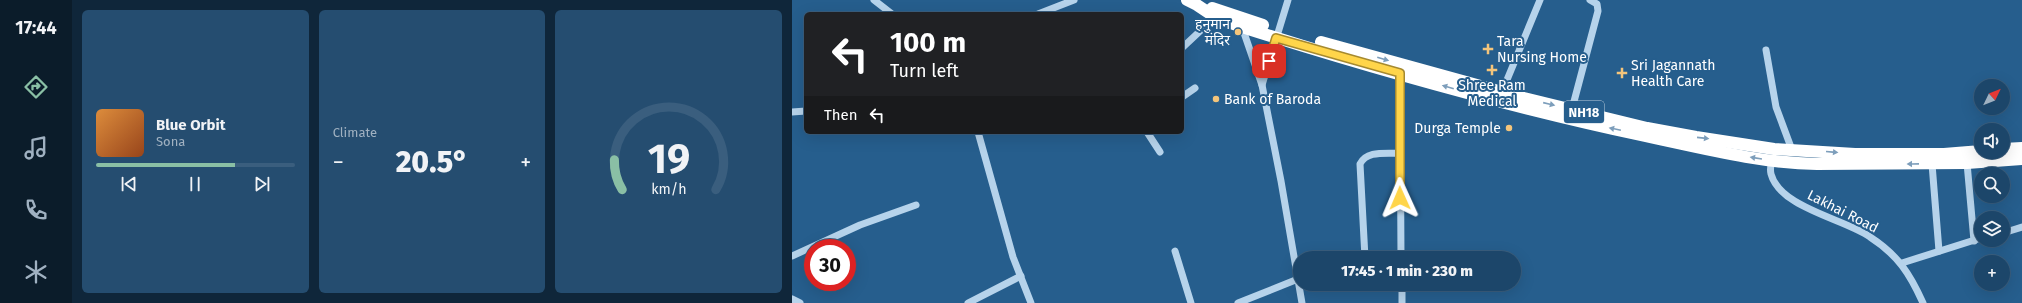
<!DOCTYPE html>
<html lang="en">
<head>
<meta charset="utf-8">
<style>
  :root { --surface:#1c466a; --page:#254d70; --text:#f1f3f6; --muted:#a0b1c1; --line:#3a5e7e; --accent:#8abfa5 }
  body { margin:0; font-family:"Fira Sans","Noto Sans Devanagari",sans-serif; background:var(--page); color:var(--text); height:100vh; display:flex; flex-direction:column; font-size:15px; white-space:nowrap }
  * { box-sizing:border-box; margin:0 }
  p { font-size:13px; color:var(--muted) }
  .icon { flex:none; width:22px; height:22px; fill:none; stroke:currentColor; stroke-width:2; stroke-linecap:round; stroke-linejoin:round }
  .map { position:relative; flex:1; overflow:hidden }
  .side { display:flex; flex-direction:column; gap:10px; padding:10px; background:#0f263a; width:720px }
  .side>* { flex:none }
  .banner { position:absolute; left:12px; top:12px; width:380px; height:122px; border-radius:6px; box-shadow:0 4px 16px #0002,0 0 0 1px var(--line); background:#202124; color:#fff; overflow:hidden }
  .needle { width:26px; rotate:47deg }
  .controls { position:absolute; left:1182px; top:79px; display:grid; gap:8px }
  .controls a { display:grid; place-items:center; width:36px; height:36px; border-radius:50%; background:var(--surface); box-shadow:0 4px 16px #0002,0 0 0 1px var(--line); font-size:20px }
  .speed { position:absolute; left:12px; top:239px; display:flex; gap:8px; font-size:20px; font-weight:700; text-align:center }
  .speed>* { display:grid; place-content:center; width:52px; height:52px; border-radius:50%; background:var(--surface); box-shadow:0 4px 16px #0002,0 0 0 1px var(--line); line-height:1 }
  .speed .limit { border:6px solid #d22; background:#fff; color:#111 }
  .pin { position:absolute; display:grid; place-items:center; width:34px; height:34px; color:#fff; margin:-17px; border-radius:8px; box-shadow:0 2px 6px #0006 }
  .me { position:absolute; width:44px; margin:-22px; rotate:359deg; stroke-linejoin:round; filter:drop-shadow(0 0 3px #0008) }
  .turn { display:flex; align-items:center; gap:14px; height:84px; padding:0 20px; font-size:18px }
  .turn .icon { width:52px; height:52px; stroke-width:2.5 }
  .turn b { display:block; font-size:28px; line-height:34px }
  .then { display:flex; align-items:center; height:38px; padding:0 20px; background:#0003; gap:8px; font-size:15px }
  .big { font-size:30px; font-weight:800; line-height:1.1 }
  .side .card { flex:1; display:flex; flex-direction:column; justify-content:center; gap:6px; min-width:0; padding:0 14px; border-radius:6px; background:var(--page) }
  .side .dial { align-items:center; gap:0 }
  .dial svg { height:104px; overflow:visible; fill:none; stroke:var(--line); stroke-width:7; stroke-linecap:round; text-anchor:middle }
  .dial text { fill:var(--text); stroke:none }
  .song { display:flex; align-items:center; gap:12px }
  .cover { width:48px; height:48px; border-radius:6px; background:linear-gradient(135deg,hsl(30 70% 55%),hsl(20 70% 35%)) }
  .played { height:4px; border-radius:2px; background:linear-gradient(90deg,var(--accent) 70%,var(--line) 70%) }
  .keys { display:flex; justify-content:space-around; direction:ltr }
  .heat { display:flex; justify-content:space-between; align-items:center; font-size:22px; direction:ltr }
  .side .tiles { flex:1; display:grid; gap:10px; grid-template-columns:repeat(3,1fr) }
  .trip { position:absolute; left:501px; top:251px; width:228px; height:40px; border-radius:20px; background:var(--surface); box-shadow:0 4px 16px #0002,0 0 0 1px var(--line); font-weight:800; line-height:40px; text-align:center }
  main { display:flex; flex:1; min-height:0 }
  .tab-bar { display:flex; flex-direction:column; width:72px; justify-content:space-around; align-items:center; background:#0b1c2a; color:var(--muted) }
  .tab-bar .icon { width:28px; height:28px }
  .tab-bar .on { color:var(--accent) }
  .tab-bar b { font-size:18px; color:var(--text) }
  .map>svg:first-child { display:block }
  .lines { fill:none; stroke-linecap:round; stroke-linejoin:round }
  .minor { stroke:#b6d3eb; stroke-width:7 }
  .highway { stroke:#fff; stroke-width:12 }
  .oneway { fill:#7d9ebb }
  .route-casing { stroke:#a68a30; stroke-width:10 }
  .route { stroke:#ffd54a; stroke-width:7 }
  .poi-dot { fill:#f4c57b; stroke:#265e8d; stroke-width:1.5 }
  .labels { text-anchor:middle; stroke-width:4; stroke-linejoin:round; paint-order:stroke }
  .shield { fill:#265e8d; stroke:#becfdd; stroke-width:1 }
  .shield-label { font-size:13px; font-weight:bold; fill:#fff }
  .poi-label { font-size:14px; fill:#fff; stroke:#265e8d; text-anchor:start }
  .street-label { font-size:14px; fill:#fff; stroke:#265e8d }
</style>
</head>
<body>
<main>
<nav class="tab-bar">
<b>17:44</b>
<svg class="icon on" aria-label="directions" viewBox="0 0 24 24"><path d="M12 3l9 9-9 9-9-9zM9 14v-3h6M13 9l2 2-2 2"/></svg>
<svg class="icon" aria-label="music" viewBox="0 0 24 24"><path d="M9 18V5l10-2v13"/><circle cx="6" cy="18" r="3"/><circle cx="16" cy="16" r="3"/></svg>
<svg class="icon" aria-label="phone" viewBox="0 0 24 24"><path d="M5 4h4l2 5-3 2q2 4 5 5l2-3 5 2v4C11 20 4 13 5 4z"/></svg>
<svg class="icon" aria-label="climate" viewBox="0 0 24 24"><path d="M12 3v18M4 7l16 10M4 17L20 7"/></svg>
</nav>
<section class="side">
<div class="tiles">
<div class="card">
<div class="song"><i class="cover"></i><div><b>Blue Orbit</b><p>Sona</p></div></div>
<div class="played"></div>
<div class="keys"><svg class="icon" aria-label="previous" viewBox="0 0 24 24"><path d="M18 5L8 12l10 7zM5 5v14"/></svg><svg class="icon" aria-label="pause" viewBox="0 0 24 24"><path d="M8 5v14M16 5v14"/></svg><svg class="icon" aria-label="next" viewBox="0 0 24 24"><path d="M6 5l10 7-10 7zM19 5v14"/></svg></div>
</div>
<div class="card"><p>Climate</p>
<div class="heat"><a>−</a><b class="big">20.5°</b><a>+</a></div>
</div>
<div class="card dial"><svg viewBox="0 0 100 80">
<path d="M14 69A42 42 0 1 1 86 69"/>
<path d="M14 69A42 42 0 0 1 8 46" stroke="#8abfa5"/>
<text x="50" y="56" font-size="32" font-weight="700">19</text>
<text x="50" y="72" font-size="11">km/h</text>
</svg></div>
</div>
</section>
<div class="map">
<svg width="1230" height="303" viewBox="0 0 1230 303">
  <rect width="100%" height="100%" fill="#265e8d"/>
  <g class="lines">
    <!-- minor -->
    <g class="minor">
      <path d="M82 0 100 14"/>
      <path d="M246 14 282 0"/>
      <path d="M450 27 470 85 489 181 510 303"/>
      <path d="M390 48 423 17"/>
      <path d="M974 50 984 107 1000 150"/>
      <path d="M608 73 609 258"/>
      <path d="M470 85 496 0"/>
      <path d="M710 92 748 0"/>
      <path d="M390 97 403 88"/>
      <path d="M780 109 806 11 805 4 798 0"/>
      <path d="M0 112 14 111"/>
      <path d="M186 132 221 257 239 303"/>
      <path d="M355 132 368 152"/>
      <path d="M980 159C979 163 978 170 979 174 988 208 1053 219 1078 237 1106 255 1118 274 1131 303"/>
      <path d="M1175 163 1182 241"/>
      <path d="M1140 164 1147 251"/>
      <path d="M1211 233 1230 227"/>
      <path d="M383 251 399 303"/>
      <path d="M0 256 68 225 124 205"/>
      <path d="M573 258 568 164C575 150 594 154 608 153"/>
      <path d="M1110 263 1189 238"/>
      <path d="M610 284V303"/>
      <path d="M0 299 8 303"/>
      <path d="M176 303 229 276"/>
      <path d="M446 303 506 279"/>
    </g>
    <!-- highway -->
    <g class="highway">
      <path d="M395 0 405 5 423 17 450 27C582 69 717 107 853 136 910 148 967 163 1025 164L1175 163 1230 159"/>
      <path d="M420 8 471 25"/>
      <path d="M529 42 732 98 855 128 904 137 982 149 1063 154H1152L1189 151"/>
      <path d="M1211 149 1230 148"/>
    </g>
  </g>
  <!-- one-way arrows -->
  <defs><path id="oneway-solid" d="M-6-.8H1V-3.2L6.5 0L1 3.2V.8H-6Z"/></defs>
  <g class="oneway">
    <use href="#oneway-solid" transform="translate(591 59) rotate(16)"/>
    <use href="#oneway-solid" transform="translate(656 87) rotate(-164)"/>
    <use href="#oneway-solid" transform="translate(757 104) rotate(13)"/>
    <use href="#oneway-solid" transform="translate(823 129) rotate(-168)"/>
    <use href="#oneway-solid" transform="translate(911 138) rotate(6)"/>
    <use href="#oneway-solid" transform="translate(1040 152) rotate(5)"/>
    <use href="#oneway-solid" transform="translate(964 158) rotate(-171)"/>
    <use href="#oneway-solid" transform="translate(1121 164) rotate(179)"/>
  </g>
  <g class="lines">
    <defs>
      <path id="route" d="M477 61 484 38 608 73V198"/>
    </defs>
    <!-- route casing -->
    <use href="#route" class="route-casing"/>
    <!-- route -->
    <use href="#route" class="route"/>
  </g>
  <!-- markers -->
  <g class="poi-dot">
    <circle cx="446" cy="32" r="4"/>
    <path d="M694 43h4v4h4v4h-4v4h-4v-4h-4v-4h4z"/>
    <path d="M698 64h4v4h4v4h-4v4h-4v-4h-4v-4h4z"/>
    <path d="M828 67h4v4h4v4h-4v4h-4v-4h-4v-4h4z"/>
    <circle cx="424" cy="99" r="4"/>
    <circle cx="717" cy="128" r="4"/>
  </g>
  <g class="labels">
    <!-- shield labels -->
    <rect class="shield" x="772" y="101" width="40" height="22" rx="3"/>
    <g class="shield-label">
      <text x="792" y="117">NH18</text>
    </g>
    <!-- poi labels -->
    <g class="poi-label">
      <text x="438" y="29" text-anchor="end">हनुमान<tspan x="438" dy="16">मंदिर</tspan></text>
      <text x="705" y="46">Tara<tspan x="705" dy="16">Nursing Home</tspan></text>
      <text x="839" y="70">Sri Jagannath<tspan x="839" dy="16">Health Care</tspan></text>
      <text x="700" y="90" text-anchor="middle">Shree Ram<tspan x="700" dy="16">Medical</tspan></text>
      <text x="432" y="104">Bank of Baroda</text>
      <text x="709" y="133" text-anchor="end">Durga Temple</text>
    </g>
    <!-- street labels -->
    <g class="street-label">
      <text transform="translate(1051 211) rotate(27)" y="5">Lakhai Road</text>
    </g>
  </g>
</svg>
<div class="controls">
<a><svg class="needle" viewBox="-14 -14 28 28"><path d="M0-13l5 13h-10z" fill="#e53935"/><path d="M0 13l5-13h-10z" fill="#a0b1c1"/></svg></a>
<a><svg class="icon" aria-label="sound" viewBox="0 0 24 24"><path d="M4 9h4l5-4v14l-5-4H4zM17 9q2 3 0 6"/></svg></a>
<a><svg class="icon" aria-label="search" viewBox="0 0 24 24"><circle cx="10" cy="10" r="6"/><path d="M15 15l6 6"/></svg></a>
<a><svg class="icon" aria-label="layers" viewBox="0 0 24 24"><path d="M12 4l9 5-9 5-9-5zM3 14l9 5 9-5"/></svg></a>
<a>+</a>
</div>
<div class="speed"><div class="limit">30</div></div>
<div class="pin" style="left:477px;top:61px;background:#d93025"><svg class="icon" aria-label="arrive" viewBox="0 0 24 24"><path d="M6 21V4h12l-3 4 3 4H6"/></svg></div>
<svg class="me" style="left:608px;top:198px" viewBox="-20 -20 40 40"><path d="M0-17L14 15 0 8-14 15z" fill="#ffd54a" stroke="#fff" stroke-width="4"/></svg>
<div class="trip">17:45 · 1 min · 230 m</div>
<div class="banner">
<div class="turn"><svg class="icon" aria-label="left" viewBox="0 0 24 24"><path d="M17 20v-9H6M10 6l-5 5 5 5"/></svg><div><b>100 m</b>Turn left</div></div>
<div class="then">Then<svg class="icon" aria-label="left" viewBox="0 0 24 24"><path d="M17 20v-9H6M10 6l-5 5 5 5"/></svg></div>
</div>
</div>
</main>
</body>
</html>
